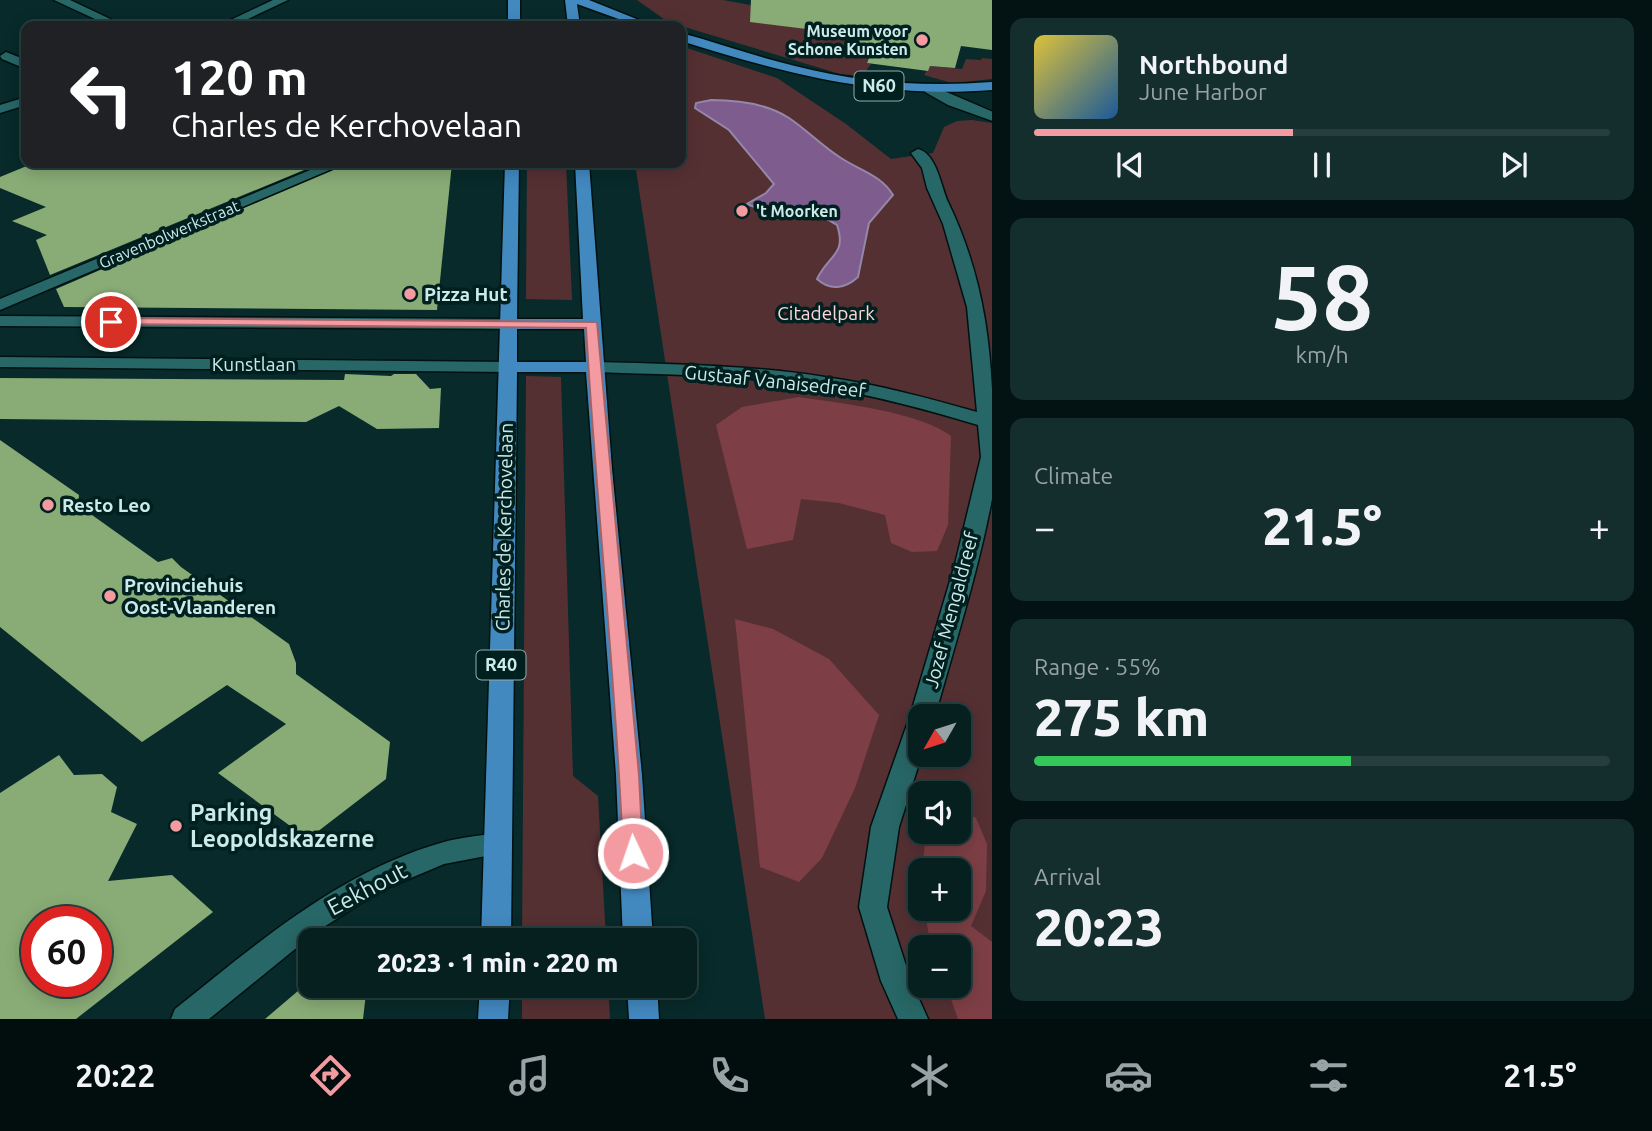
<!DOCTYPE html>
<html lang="en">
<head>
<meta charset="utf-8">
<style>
  :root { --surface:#062020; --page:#142d2d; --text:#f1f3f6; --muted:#98a3a5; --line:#273e3e; --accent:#f49aa1 }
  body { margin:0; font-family:Ubuntu,sans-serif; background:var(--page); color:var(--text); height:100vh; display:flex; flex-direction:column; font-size:26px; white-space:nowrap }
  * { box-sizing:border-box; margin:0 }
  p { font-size:23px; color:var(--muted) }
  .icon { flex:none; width:38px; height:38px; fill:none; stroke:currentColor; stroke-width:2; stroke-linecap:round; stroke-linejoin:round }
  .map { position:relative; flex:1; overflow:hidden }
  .details { display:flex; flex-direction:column; gap:18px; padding:18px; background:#031212; width:660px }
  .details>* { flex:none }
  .banner { position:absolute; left:21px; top:21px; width:665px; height:147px; border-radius:14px; box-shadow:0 4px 18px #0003,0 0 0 2px var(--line); background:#202124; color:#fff; overflow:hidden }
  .needle { width:46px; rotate:231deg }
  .buttons { position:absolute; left:908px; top:704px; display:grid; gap:14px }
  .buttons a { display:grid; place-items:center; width:63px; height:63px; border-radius:14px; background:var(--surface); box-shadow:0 4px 18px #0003,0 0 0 2px var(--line); font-size:35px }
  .speed { position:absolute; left:21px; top:906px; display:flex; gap:14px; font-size:35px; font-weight:700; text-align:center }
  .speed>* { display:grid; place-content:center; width:91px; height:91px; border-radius:50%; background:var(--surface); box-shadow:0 4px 18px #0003,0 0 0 2px var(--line); line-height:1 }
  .speed .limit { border:10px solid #d22; background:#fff; color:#111 }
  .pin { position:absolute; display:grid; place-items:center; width:60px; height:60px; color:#fff; margin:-30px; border:4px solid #fff; border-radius:50%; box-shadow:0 2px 7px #0007 }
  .me { position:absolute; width:77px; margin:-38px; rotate:357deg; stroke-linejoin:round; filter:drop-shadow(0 0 5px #0008) }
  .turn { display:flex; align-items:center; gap:24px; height:147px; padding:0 35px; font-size:32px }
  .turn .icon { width:91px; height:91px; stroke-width:2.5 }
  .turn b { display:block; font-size:49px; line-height:60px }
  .big { font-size:52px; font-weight:800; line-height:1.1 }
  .details .widget { flex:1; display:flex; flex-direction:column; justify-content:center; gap:10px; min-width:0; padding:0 24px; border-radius:14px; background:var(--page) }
  .details .dial { align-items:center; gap:0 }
  .dial b { font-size:91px; line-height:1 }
  .song { display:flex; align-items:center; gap:21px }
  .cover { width:84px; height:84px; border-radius:10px; background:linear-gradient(135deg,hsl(50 70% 55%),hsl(210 70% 35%)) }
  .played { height:7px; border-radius:4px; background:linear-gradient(90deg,var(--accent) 45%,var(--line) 45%) }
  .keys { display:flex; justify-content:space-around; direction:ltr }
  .heat { display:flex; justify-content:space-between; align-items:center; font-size:38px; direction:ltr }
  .charge { height:10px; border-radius:5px; background:linear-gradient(90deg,#34c759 55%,var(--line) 0) }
  .trip { position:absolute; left:298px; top:928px; width:399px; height:70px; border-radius:14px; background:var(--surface); box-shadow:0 4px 18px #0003,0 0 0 2px var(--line); font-weight:800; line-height:70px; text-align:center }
  .menu { display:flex; height:112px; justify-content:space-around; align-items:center; background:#020d0d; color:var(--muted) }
  .menu .icon { width:49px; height:49px }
  .menu .current { color:var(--accent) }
  .menu b { font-size:32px; color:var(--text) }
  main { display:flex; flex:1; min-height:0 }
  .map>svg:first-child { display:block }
  .green { fill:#553033; fill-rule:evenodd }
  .forest { fill:#7d3f45 }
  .water { fill:#7e5c8d; stroke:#9587a9; stroke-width:2 }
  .building { fill:#89ac76; fill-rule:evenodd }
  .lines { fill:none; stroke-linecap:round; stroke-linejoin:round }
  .minor-casing { stroke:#011111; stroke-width:3 }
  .major-casing { stroke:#011111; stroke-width:3 }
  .minor { fill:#286767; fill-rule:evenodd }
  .major { fill:#4289c0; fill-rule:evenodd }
  .route { fill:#f49aa1; stroke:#9f6469; stroke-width:2 }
  .poi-dot { fill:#f49aa1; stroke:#002020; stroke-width:2.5 }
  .labels { text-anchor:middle; stroke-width:7; stroke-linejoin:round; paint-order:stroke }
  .far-poi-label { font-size:16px; font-weight:bold; fill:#cceae9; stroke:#002020; text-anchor:end }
  .far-street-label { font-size:16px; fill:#cceae9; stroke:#002020 }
  .shield { fill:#002020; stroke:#8fadad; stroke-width:2 }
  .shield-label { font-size:18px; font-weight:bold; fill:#cceae9 }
  .poi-label { font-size:19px; font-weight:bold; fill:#cceae9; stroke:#002020; text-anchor:start }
  .park-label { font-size:19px; fill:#ffd6d8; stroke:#002020 }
  .street-label { font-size:19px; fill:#cceae9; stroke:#002020 }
  .near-poi-label { font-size:23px; font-weight:bold; fill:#cceae9; stroke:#002020; text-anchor:start }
  .near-street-label { font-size:23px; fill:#cceae9; stroke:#002020 }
</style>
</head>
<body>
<main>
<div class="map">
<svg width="993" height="1019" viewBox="0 0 993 1019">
  <rect width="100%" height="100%" fill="#082a2a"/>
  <!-- green -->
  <g class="green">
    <path d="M637 0H723L761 7 856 34 845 55 869 58 867 63 871 64 862 76 840 74 668 22Z"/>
    <path d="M681 46 777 78 846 124 891 159 933 153 944 127 957 121 972 120 992 123V1019H765L635 163H681ZM920 716H959V754H920ZM920 793H959V831H920ZM920 870H959V908H920ZM920 947H959V985H920Z"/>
    <path d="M982 58 992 59V79L952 83 924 75 930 66 962 69 966 59 981 60Z"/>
    <path d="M527 163H566L572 300 526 299Z"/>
    <path d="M526 376 561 377 573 776 598 796 606 940H522Z"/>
    <path d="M522 985H608L610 1019H522Z"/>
  </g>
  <!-- forest -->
  <g class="forest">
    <path d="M799 397C839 403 920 412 951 436L948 525 937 551 912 552 891 543 885 515 839 503 801 499 793 540 747 549 716 425 742 407Z"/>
    <path d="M735 619 773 629 829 659 879 715 855 788 822 858 799 882 760 867Z"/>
    <path d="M959 810 976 818 987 844 986 891 971 926 992 942V1019H958L946 985H959V947H931L924 908H959V870H922L925 844 936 831H959Z"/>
  </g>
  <!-- water -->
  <path class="water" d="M711 100C738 100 766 103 789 118 807 130 822 146 841 158 859 170 881 175 893 195L869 223 858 277C845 289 830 291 817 279 829 254 847 255 837 225 824 217 812 209 796 208 777 207 765 213 747 204L766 193 774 184 729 130 695 108 696 103Z"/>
  <!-- building -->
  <g class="building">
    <path d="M751 0H993V50L961 46 955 68 930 66 928 71 867 63 869 58 844 55 855 35 750 22Z"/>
    <path d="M34 163H321L50 275 36 240 47 235 12 221 46 207 0 188V177Z"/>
    <path d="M348 163H452L437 310 64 307 56 289Z"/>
    <path d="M345 374 391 376 394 374H416L430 389 441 388 439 428 377 429 339 406 306 422 0 419V378L344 380Z"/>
    <path d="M0 440 79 495 78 505 158 562 172 558 181 567 289 644 296 663V674L390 742 386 779 308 839 218 773 286 724 227 685 142 742 0 627Z"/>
    <path d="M59 755 74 775 102 774 117 787 111 812 137 824 108 881 172 875 213 912 76 1019H0V793ZM37 922H96V982H37Z"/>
    <path d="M305 985H367L363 1019H265Z"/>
  </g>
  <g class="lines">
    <defs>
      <g id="minor">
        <path d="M54 0H70L125 26H110Z"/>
        <path d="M273 0H288L233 26H218Z"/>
        <path d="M6 52 26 60V69L2 59 0 56Z"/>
        <path d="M930 85 993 112V121L948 105 925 92V86Z"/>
        <path d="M26 97V105L0 113V105Z"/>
        <path d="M918 149C937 154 941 187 948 202 985 279 993 352 993 435 993 456 993 479 992 499 978 572 955 644 935 716H920L922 754 899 827 887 907 911 981 928 1019H898L881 981 859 907 871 827 910 716 955 564 981 457 978 425C928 410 878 396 826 388 750 375 672 375 595 372L586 367 595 362C672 364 749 365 825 377 877 384 927 398 977 412L967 307 943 224 927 188 922 168 911 153Z"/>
        <path d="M327 163H346L0 310V299Z"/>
        <path d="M0 316 509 319 518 324 509 329 0 326Z"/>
        <path d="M0 357 508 362 517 367 508 372 0 367Z"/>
        <path d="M497 833 507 836 511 844 507 852 444 864 380 891 316 932 209 1019H171L175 1009C258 943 340 871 444 842 462 837 479 836 497 833Z"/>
      </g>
      <g id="major">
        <rect x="508" y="0" width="12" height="26"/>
        <path d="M565 0H589L654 26H638L577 4 580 26H568Z"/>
        <path d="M681 33C719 43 756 57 795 66 860 83 925 87 993 82V90C881 99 786 74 681 41Z"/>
        <path d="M505 163H519L517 319H583L575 163H589L612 469 642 775 653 940H623L616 775 586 372H517L511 940H481ZM517 329H584L586 362H517Z"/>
        <path d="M480 985H510L508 1019H478Z"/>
        <path d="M627 985H657L659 1019H629Z"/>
      </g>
    </defs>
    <!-- minor casing -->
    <use href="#minor" class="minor-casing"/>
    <!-- major casing -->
    <use href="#major" class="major-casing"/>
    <!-- minor -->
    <use href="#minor" class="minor"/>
    <!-- major -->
    <use href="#major" class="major"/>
  </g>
  <!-- route -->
  <path class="route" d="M111 318 597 322 639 775 643 853 640 859 633 862 626 859 623 853C616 678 596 503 586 328L106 324V319Z"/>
  <!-- markers -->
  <g class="poi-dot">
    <circle cx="922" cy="40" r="7"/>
    <circle cx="742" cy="211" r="7"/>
    <circle cx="410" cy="294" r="7"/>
    <circle cx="48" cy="505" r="7"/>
    <circle cx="110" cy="596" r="7"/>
    <circle cx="176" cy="826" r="7"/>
  </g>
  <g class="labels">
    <!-- far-poi labels -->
    <g class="far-poi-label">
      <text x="908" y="37">Museum voor<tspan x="908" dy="18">Schone Kunsten</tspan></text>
      <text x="756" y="217" text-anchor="start">'t Moorken</text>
    </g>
    <!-- far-street labels -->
    <g class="far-street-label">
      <text transform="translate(169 234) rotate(-23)" y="6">Gravenbolwerkstraat</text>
    </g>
    <!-- shield labels -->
    <g class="shield">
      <rect x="854.5" y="71.5" width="49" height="29" rx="5"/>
      <rect x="476.5" y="650.5" width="49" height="29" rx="5"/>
    </g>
    <g class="shield-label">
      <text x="879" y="92">N60</text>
      <text x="501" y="671">R40</text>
    </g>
    <!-- poi labels -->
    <g class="poi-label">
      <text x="424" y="301">Pizza Hut</text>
      <text x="62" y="512">Resto Leo</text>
      <text x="124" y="592">Provinciehuis<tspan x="124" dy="22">Oost-Vlaanderen</tspan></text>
    </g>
    <!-- park labels -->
    <g class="park-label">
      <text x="826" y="320">Citadelpark</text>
    </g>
    <!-- street labels -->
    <g class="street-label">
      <text x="254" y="371">Kunstlaan</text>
      <text transform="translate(775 381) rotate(6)" y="7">Gustaaf Vanaisedreef</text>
      <text transform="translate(504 527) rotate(-89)" y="7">Charles de Kerchovelaan</text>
      <text transform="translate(951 610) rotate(-75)" y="7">Jozef Mengaldreef</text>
    </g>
    <!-- near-poi labels -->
    <g class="near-poi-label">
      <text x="190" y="821">Parking<tspan x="190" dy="26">Leopoldskazerne</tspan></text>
    </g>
    <!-- near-street labels -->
    <g class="near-street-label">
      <text transform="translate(367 889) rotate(-28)" y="8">Eekhout</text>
    </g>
  </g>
</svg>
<div class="buttons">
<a><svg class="needle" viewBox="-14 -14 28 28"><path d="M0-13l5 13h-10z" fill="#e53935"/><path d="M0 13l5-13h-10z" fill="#98a3a5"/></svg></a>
<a><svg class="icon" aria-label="sound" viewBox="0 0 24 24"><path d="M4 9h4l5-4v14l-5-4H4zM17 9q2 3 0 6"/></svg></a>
<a>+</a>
<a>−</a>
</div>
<div class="speed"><div class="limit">60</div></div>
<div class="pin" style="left:111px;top:322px;background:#d93025"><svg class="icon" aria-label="arrive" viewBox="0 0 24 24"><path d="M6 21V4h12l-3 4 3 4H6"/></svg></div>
<svg class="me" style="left:633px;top:853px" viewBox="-20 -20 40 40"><circle r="17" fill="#f49aa1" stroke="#fff" stroke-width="3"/><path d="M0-11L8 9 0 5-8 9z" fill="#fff"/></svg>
<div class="trip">20:23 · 1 min · 220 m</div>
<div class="banner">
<div class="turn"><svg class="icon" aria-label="left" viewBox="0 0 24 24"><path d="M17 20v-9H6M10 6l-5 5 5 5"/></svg><div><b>120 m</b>Charles de Kerchovelaan</div></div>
</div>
</div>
<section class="details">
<div class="widget">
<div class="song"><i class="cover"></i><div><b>Northbound</b><p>June Harbor</p></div></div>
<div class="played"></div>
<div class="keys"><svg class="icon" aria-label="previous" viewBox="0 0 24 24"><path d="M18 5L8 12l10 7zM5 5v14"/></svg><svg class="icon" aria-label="pause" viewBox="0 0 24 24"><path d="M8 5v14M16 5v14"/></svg><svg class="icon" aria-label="next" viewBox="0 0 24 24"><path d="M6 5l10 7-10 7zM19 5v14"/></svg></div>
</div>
<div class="widget dial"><b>58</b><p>km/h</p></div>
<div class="widget"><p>Climate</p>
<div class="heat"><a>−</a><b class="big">21.5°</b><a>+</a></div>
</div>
<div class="widget"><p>Range · 55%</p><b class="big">275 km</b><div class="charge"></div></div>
<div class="widget"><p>Arrival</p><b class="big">20:23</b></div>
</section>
</main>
<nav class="menu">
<b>20:22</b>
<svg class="icon current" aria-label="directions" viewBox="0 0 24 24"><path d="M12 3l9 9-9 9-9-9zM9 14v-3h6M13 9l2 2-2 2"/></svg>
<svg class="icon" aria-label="music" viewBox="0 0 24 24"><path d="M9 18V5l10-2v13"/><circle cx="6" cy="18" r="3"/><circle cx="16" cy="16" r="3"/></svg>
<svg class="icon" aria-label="phone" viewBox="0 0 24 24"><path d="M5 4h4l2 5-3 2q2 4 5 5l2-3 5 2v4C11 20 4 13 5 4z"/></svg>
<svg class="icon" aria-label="climate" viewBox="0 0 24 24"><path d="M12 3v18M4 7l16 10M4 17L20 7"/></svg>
<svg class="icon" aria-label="car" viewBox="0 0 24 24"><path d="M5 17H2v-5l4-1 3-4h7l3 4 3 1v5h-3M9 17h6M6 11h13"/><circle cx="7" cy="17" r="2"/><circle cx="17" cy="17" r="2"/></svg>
<svg class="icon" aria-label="filters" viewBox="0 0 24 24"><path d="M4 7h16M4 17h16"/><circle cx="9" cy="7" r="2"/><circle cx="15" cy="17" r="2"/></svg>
<b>21.5°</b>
</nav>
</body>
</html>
